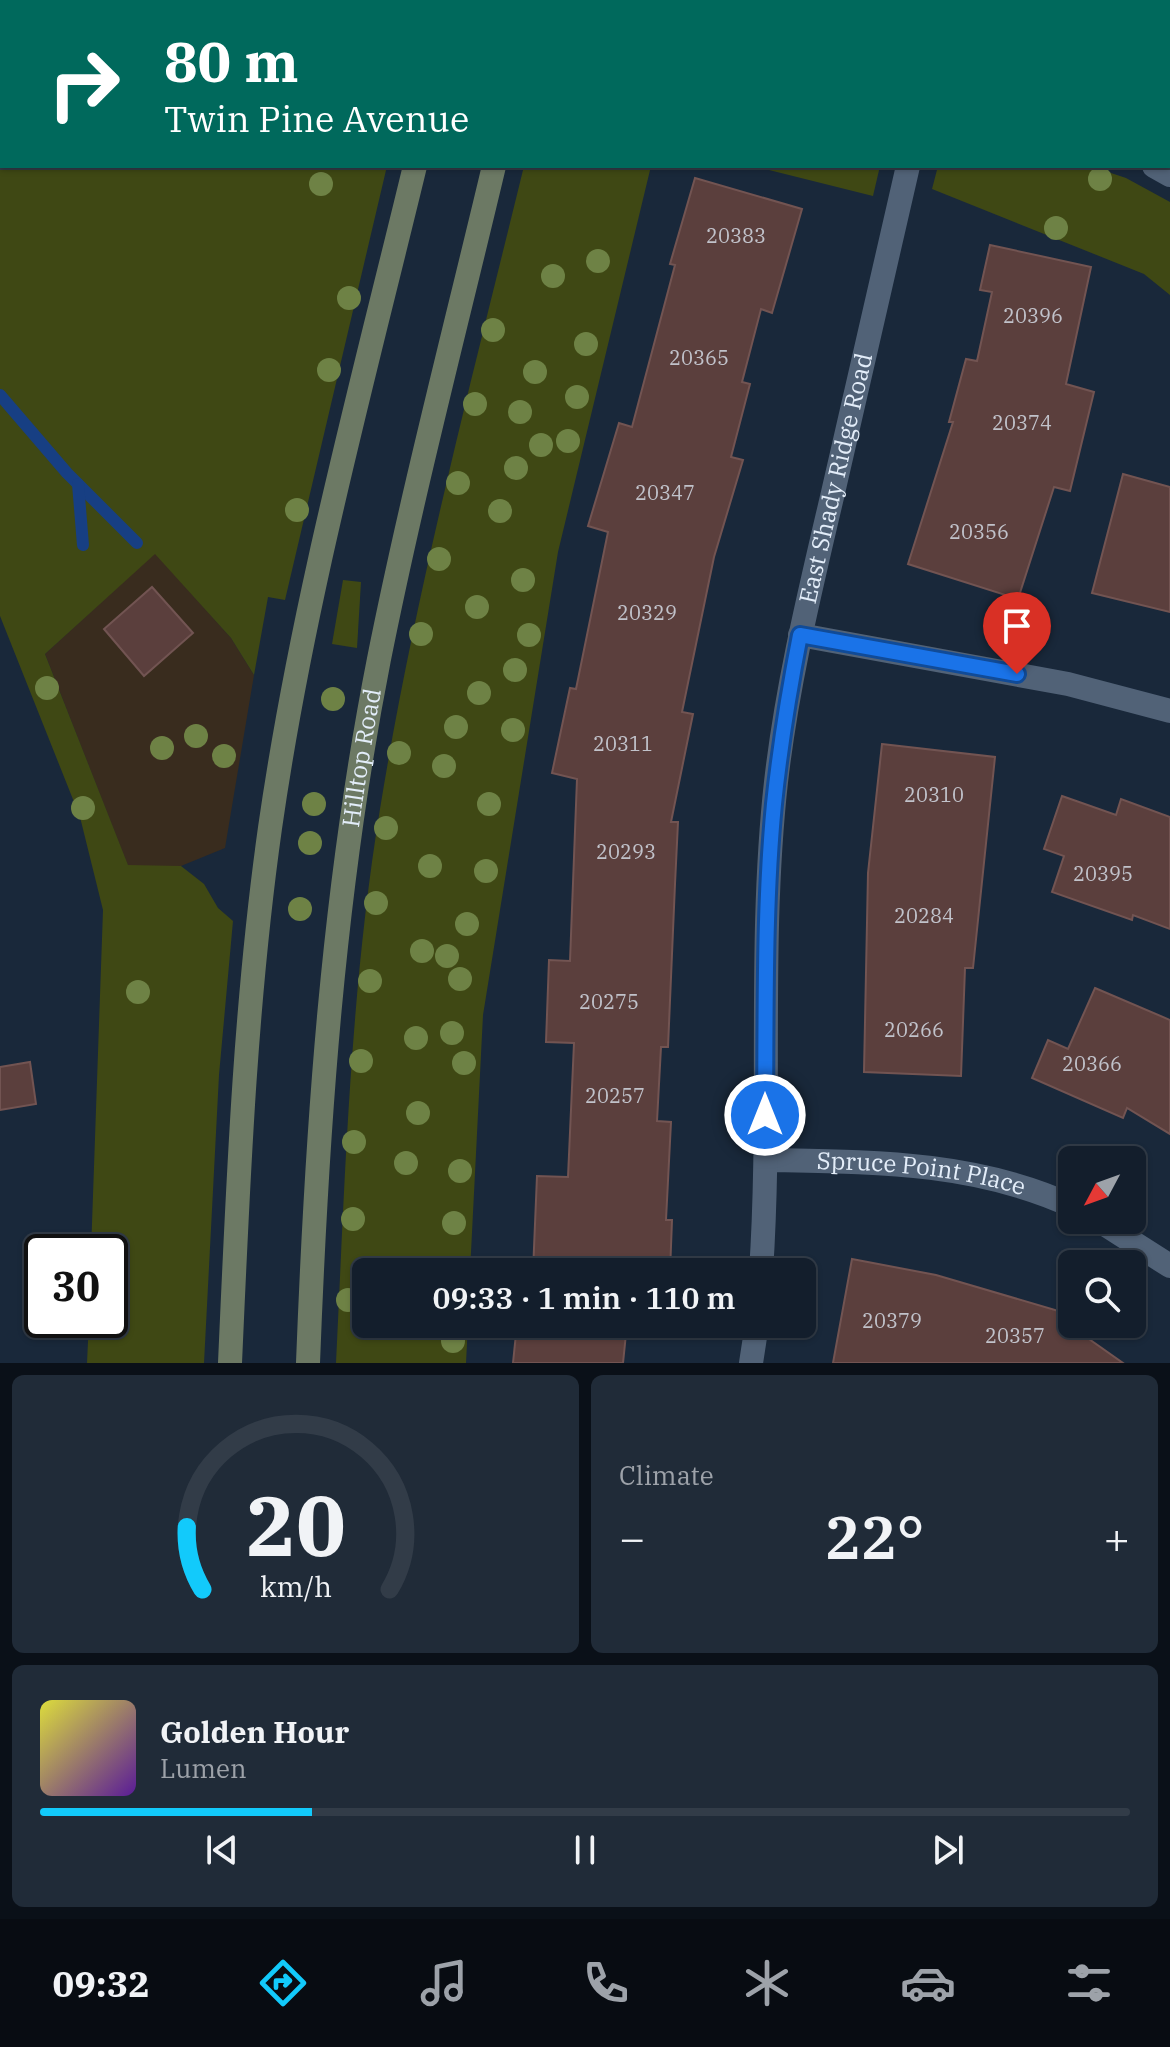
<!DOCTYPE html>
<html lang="en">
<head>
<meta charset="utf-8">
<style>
  :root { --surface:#131e2c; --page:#202b38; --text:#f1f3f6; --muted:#9da2a9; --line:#323c48; --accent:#12cafb }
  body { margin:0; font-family:"IBM Plex Serif",serif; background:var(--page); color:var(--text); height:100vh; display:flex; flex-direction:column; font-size:30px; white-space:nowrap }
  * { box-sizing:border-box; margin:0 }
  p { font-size:26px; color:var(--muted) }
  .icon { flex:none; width:44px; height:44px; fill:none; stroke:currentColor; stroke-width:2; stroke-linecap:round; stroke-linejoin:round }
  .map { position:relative; height:1363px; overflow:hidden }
  .drawer { display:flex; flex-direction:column; gap:12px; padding:12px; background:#0a1018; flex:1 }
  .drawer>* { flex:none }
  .hud { position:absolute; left:0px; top:0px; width:1170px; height:168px; box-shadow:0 2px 6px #0004,0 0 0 2px var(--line); background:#00695c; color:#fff; overflow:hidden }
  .needle { width:52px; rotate:229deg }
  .tools { position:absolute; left:1058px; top:1146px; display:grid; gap:16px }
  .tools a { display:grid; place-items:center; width:88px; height:88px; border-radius:12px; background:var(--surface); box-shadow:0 2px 6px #0004,0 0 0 2px var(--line); font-size:40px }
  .speed { position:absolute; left:24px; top:1234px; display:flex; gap:16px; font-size:40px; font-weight:700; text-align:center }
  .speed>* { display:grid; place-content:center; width:104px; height:104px; border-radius:50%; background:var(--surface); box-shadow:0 2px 6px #0004,0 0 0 2px var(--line); line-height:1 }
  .speed .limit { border:4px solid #111; border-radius:12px; background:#fff; color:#111 }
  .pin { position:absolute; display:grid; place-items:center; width:68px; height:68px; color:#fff; margin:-82px -34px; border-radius:50% 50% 50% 0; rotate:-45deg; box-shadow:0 0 8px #0007 }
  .pin .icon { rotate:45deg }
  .me { position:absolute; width:88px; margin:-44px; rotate:0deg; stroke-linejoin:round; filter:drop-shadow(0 0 6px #0008) }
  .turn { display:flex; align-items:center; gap:28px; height:168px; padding:0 32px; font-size:36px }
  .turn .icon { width:104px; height:104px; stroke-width:2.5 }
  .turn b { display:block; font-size:56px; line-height:68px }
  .big { font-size:60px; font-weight:600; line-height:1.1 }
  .drawer .tile { flex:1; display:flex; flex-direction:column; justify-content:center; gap:12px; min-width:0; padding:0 28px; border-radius:12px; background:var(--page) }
  .drawer .dial { align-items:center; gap:0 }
  .dial svg { height:208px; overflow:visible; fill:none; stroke:var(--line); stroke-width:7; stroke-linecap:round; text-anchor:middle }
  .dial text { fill:var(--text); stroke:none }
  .song { display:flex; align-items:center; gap:24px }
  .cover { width:96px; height:96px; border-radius:12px; background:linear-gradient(135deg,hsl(60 70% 55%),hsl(270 70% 35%)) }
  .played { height:8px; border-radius:4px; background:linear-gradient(90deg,var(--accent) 25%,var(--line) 25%) }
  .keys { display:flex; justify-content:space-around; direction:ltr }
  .heat { display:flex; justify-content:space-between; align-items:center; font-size:44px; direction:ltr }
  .drawer .tiles { flex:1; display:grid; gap:12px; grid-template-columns:1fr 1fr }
  .tile:last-child { grid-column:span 2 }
  .trip { position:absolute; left:352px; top:1258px; width:464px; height:80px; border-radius:12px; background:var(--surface); box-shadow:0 2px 6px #0004,0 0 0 2px var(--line); font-weight:600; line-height:80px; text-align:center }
  .menu { display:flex; height:128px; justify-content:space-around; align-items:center; background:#080c12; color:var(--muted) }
  .menu .icon { width:56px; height:56px }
  .menu .on { color:var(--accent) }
  .menu b { font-size:36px; color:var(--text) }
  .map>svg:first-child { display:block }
  .industrial { fill:#392c1e }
  .green { fill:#3f4814 }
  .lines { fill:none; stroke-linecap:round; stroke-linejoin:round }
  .stream { stroke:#173f83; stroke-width:12 }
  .building { fill:#5b3f3d; stroke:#725452; stroke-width:2 }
  .street { stroke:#516277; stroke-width:24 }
  .secondary { stroke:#6c7964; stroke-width:24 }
  .tree { fill:#6e8245 }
  .route-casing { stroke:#114b97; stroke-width:20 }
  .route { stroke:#1a73e8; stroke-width:14 }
  .labels { text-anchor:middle; stroke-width:8; stroke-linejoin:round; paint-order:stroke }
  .number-label { font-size:20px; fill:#c1c2ca }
  .street-label { font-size:24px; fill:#e3edf9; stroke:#101e30 }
</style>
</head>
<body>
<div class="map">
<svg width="1170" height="1363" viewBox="0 0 1170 1363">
  <rect width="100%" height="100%" fill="#19283a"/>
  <!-- industrial -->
  <path class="industrial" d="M155 553 231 638 254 675 225 848 181 866H128L45 654Z"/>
  <!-- green -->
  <g class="green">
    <path d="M0 0 376 2H2V166H387L285 600 268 597 254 675 231 638 155 554 45 654 128 865 181 866 204 884 218 908 233 921 219 1075 204 1363H87L89 1320H110V1252H91L103 910 80 817 0 616Z"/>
    <path d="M524 166H651L558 552 483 1015 470 1272H366V1324H468L466 1363H336C345 1178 350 992 380 809 415 593 472 379 524 166Z"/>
    <path d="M753 166H880L873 196Z"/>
    <path d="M938 166H1090L1126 178 1170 202V295L1144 274 932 189Z"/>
    <path d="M343 580 361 582 357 648 332 644Z"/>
  </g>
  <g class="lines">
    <!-- stream -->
    <g class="stream">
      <path d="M0 395 67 473 137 543"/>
      <path d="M78 484 83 545"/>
    </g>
  </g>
  <!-- building -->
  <g class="building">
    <path d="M695 178 802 209 772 313 761 309 742 382 750 384 731 457 743 460 714 557 682 712 693 714 671 822H678L675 884 668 1047H661L657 1121 671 1122 666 1220H672L670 1272H533L537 1176 568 1177 574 1043 546 1042 549 960 570 961 577 779 552 773 570 688 576 689 608 532 588 526 619 423 632 427 675 265 670 264Z"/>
    <path d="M990 245 1091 267 1066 384 1094 392 1070 491 1054 487 1018 599 908 564 953 422H949L966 359 977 361 992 292 980 290Z"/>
    <path d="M1123 474 1170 487V612L1092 593Z"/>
    <path d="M152 587 193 633 144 676 104 629Z"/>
    <path d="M882 744 995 757 973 968H965L961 1076 864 1072 868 873Z"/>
    <path d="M1062 796 1116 815 1121 799 1170 817V929L1133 915 1132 920 1052 892 1064 856 1044 849Z"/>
    <path d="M1095 988 1170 1020V1134L1127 1108 1123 1118 1032 1078 1048 1040 1068 1049Z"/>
    <path d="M30 1062 36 1104 0 1110V1067Z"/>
    <path d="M852 1259 936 1275 1072 1315V1327L1123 1363H833Z"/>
    <path d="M517 1324H627L623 1363H513Z"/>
  </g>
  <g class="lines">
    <!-- street -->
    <g class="street">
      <path d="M478 0 486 2"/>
      <path d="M732 0 741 2"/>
      <path d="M947 2 948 0"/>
      <path d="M1154 166 1170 175"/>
      <path d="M800 635 1068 684 1170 711"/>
      <path id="s1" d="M766 1160C871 1162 974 1161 1072 1206"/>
      <path d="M1098 1220 1170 1266"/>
      <path id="s2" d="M761 1272C772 1109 758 945 776 782 787 685 810 591 832 497 857 386 883 276 908 166"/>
      <path d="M751 1363 757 1324"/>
    </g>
    <!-- secondary -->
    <g class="secondary">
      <path d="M454 2 455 0"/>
      <path d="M534 2V0"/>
      <path d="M230 1363C238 1184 245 1005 270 828 302 604 362 385 415 166"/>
      <path id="s3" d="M308 1363C317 1127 333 892 379 659 412 494 455 330 494 166"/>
    </g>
  </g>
  <!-- trees -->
  <g class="tree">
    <circle cx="1100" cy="179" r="12"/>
    <circle cx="321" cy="184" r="12"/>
    <circle cx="1056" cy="228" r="12"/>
    <circle cx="598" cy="261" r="12"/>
    <circle cx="553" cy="276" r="12"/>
    <circle cx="349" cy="298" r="12"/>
    <circle cx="493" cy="330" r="12"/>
    <circle cx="586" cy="344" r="12"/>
    <circle cx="329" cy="370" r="12"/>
    <circle cx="535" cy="372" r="12"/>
    <circle cx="577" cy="397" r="12"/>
    <circle cx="475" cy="404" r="12"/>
    <circle cx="520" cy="412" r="12"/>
    <circle cx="568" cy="441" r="12"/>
    <circle cx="541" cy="445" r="12"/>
    <circle cx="516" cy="468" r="12"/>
    <circle cx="458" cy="483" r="12"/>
    <circle cx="297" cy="510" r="12"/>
    <circle cx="500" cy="511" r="12"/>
    <circle cx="439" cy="559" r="12"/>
    <circle cx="523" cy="580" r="12"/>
    <circle cx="477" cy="607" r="12"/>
    <circle cx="421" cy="634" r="12"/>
    <circle cx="529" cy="635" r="12"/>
    <circle cx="515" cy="670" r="12"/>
    <circle cx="47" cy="688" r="12"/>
    <circle cx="479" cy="693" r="12"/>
    <circle cx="333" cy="699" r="12"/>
    <circle cx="456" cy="727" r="12"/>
    <circle cx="513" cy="730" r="12"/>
    <circle cx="196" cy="736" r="12"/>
    <circle cx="162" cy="748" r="12"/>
    <circle cx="399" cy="753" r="12"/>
    <circle cx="224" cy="756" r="12"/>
    <circle cx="444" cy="766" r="12"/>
    <circle cx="314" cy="804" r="12"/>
    <circle cx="489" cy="804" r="12"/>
    <circle cx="83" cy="808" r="12"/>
    <circle cx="386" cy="828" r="12"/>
    <circle cx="310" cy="843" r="12"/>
    <circle cx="430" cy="866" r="12"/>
    <circle cx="486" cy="871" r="12"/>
    <circle cx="376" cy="903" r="12"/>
    <circle cx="300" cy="909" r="12"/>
    <circle cx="467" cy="924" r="12"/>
    <circle cx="422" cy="951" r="12"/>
    <circle cx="447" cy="956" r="12"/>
    <circle cx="460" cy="979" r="12"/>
    <circle cx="370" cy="981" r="12"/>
    <circle cx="138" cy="992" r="12"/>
    <circle cx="452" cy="1033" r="12"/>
    <circle cx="416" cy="1038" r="12"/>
    <circle cx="361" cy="1061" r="12"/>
    <circle cx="464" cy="1063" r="12"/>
    <circle cx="418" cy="1113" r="12"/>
    <circle cx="354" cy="1142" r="12"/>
    <circle cx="406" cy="1163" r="12"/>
    <circle cx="460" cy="1171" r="12"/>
    <circle cx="353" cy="1219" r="12"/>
    <circle cx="454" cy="1223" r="12"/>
    <circle cx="348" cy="1300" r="12"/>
    <circle cx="453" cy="1341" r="12"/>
  </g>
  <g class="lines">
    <defs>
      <path id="route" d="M765 1115C766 1011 764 907 774 804 780 747 789 691 800 635L1017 674"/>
    </defs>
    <!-- route casing -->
    <use href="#route" class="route-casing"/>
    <!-- route -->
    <use href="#route" class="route"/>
  </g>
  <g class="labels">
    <!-- number labels -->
    <g class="number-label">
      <text x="736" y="243">20383</text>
      <text x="1033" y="323">20396</text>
      <text x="699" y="365">20365</text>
      <text x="1022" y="430">20374</text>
      <text x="665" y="500">20347</text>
      <text x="979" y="539">20356</text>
      <text x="647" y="620">20329</text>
      <text x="623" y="751">20311</text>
      <text x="934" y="802">20310</text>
      <text x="626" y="859">20293</text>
      <text x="1103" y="881">20395</text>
      <text x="924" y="923">20284</text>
      <text x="609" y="1009">20275</text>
      <text x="914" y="1037">20266</text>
      <text x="1092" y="1071">20366</text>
      <text x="615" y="1103">20257</text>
      <text x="892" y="1328">20379</text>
      <text x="1015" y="1343">20357</text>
    </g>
    <!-- street labels -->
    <g class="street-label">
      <text dy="8" stroke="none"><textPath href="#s2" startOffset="800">East Shady Ridge Road</textPath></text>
      <text dy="8" stroke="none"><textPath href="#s3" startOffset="608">Hilltop Road</textPath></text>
      <text dy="8" stroke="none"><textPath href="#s1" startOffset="156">Spruce Point Place</textPath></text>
    </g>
  </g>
</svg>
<div class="tools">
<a><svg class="needle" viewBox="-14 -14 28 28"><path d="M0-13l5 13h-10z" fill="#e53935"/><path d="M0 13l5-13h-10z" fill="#9da2a9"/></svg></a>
<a><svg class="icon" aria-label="search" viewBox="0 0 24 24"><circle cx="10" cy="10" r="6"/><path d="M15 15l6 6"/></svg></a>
</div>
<div class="speed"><div class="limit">30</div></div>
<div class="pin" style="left:1017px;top:674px;background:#d93025"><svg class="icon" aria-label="arrive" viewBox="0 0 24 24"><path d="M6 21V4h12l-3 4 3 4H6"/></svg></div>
<svg class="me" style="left:765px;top:1115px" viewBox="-20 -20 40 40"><circle r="17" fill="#1a73e8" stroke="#fff" stroke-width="3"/><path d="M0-11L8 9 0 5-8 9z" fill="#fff"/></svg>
<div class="trip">09:33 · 1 min · 110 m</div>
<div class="hud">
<div class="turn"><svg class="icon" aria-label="right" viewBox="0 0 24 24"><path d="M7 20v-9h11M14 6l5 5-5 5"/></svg><div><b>80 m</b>Twin Pine Avenue</div></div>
</div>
</div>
<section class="drawer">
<div class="tiles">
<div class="tile dial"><svg viewBox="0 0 100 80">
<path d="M14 69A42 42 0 1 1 86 69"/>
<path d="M14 69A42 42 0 0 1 8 45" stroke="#12cafb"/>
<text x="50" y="56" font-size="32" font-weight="700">20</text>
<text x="50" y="72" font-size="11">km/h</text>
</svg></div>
<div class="tile"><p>Climate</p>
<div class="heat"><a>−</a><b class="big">22°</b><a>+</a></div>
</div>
<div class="tile">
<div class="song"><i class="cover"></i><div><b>Golden Hour</b><p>Lumen</p></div></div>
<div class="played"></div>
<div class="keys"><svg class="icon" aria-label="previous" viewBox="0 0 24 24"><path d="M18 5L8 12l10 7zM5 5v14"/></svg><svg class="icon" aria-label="pause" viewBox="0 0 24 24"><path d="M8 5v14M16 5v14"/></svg><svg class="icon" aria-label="next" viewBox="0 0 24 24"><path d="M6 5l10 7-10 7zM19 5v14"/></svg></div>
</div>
</div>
</section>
<nav class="menu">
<b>09:32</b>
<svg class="icon on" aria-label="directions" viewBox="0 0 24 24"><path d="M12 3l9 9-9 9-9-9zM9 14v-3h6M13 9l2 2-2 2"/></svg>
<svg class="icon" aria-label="music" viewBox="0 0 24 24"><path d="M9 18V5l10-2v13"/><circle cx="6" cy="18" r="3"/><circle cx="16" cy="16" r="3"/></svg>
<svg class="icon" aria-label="phone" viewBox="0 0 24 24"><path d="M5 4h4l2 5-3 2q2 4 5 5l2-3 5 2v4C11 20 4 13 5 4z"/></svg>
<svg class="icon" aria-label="climate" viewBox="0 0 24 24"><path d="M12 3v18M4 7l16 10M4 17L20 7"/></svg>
<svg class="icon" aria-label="car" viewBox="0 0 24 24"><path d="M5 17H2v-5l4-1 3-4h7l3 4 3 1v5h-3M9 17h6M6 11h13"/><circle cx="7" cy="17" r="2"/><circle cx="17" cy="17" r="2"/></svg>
<svg class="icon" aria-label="filters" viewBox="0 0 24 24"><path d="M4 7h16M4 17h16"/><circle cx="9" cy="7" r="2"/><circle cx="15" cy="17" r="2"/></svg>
</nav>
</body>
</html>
